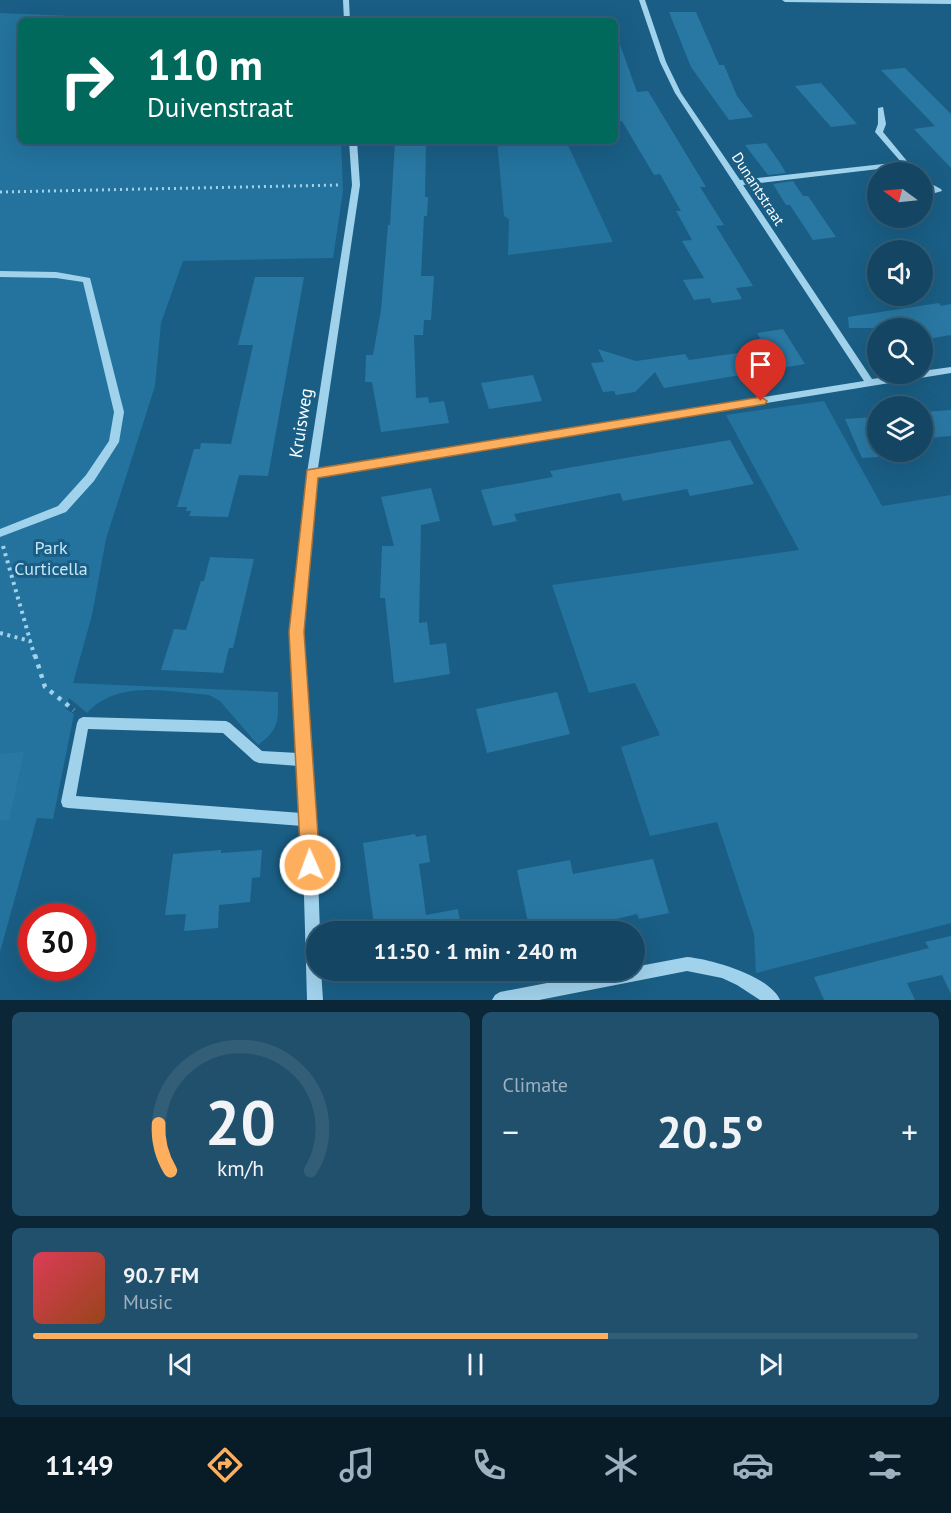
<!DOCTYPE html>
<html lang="en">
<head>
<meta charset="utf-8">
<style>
  :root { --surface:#144664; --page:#21506d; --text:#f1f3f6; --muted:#9db1bf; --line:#335e78; --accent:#feaf5d }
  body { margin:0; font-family:"PT Sans",sans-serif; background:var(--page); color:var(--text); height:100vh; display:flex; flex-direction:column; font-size:22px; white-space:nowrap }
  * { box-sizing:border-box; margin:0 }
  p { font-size:20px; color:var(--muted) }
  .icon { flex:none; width:33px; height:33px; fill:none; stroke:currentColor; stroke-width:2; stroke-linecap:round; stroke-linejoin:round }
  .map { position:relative; height:1000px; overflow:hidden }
  .drawer { display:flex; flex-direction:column; gap:12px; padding:12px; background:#0b2637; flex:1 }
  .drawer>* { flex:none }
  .hud { position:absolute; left:18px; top:18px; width:600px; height:126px; border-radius:9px; box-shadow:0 6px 24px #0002,0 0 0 2px var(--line); background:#00695c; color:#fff; overflow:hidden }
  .needle { width:39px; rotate:285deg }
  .controls { position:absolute; left:867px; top:162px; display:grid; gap:12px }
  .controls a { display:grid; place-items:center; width:66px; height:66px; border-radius:50%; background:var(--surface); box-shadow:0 6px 24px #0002,0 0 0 2px var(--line); font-size:30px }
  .speed { position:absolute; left:18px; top:903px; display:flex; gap:12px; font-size:30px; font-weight:700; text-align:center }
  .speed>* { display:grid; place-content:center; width:78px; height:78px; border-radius:50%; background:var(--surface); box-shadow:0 6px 24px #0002,0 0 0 2px var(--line); line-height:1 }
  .speed .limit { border:9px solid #d22; background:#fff; color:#111 }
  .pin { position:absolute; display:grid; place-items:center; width:51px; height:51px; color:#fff; margin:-62px -26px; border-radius:50% 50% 50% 0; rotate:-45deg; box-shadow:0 0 6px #0007 }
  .pin .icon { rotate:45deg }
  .me { position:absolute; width:66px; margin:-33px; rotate:358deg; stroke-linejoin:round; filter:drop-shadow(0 0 4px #0008) }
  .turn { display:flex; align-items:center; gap:21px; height:126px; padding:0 30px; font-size:27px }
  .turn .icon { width:78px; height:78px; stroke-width:2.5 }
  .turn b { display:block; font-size:42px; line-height:51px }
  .big { font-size:45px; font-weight:700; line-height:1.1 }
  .drawer .widget { flex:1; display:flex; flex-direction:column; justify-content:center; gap:9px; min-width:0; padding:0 21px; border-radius:9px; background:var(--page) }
  .drawer .dial { align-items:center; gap:0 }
  .dial svg { height:156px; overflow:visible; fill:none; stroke:var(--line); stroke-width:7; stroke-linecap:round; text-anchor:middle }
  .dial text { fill:var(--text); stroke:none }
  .song { display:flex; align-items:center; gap:18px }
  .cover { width:72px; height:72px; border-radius:9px; background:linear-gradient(135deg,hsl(350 70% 55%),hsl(20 70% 35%)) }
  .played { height:6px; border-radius:3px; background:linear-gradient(90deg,var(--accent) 65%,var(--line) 65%) }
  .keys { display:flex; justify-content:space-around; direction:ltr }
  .heat { display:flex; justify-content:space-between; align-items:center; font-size:33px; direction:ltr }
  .drawer .tiles { flex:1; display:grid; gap:12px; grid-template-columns:1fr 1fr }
  .widget:last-child { grid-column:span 2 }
  .trip { position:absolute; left:306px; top:921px; width:339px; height:60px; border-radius:30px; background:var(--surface); box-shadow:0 6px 24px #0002,0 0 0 2px var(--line); font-weight:700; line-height:60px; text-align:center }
  .menu { display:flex; height:96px; justify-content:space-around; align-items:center; background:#081c28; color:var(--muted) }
  .menu .icon { width:42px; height:42px }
  .menu .on { color:var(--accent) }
  .menu b { font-size:27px; color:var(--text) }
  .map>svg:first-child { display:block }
  .green { fill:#23739e }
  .building { fill:#2978a3 }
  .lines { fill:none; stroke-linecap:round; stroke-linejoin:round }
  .path-far2 { stroke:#a1d2ec; stroke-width:3; stroke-dasharray:2 4; stroke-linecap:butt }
  .path-far1 { stroke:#a1d2ec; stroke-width:4; stroke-dasharray:3 4.5; stroke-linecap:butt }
  .path { stroke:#a1d2ec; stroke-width:4.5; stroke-dasharray:4 6; stroke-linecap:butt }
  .minor { fill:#a1d2ec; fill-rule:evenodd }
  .route { fill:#feaf5d; stroke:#a5723c; stroke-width:1.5 }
  .labels { text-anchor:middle; stroke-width:6; stroke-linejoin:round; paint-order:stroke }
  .far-street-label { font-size:15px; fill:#fff; stroke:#1a5e85 }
  .street-label { font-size:18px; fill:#fff; stroke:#1a5e85 }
  .park-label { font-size:18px; fill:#c6e7f9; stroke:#1a5e85 }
</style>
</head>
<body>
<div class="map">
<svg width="951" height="1000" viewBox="0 0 951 1000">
  <rect width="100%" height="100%" fill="#1a5e85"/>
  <!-- green -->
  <g class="green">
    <path d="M0 13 193 21H21V141H341L343 191 333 258 183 261 161 323 155 386 106 539 92 615 73 683 278 692C278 719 281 728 258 745L220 701 209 695C168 692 118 679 87 713L69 698 66 709 74 714 53 819 37 818 0 952Z"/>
    <path d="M497 141H566L613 242 508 255 509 219 504 216Z"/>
    <path d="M824 401 882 506 951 495V923L756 973 754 934 717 822 650 836 621 747 660 735 635 683 589 693 552 585 799 550 726 415Z"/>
  </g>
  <!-- building -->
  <g class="building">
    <path d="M669 12H696L719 65H724L737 96 753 117 729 120 691 67Z"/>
    <path d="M615 39H618L637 92 648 91 706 187H700L724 225 716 226 753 286 736 288 742 299 712 303 710 298 694 300 683 280 704 278 682 241 692 240 676 211H681L660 174 654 175 622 121 615 122Z"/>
    <path d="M905 68 951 114V168L914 129 935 126 881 70Z"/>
    <path d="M821 83 857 124 831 127 795 86Z"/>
    <path d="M395 141H426L425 197H428L427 216H424L421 276H434L431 320H424L423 335H414L416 398 428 397 429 403 444 401 449 423 381 432 372 382H365L366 355H373L381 310 388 225H390Z"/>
    <path d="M766 143 780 163 786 173 768 175 745 145Z"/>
    <path d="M793 181 803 196H808L836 237 813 240 790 205H786L773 184Z"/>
    <path d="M255 277H304L268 476 239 475 228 517 189 516 191 511H186L187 507H177L194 449H200L201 443 231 444 253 345H238Z"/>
    <path d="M939 303 941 306 951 304V335L922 340V328H849L848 317Z"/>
    <path d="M783 329 805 364 664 388 655 372 635 392 616 395 614 391 603 392 591 363 604 362 598 349 636 361 685 354 689 360 766 349 757 333Z"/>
    <path d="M533 375 542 401 489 409 481 383Z"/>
    <path d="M951 410V436L929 438 922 426V412Z"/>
    <path d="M873 417 878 427V457L862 458 845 419Z"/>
    <path d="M730 440 754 484 690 496 687 489 623 501 620 493 514 514 517 521 493 526 481 490 553 477 550 471Z"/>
    <path d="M431 488 440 521 421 525 419 623 427 622 430 645 446 643 450 674 394 683 385 598H380L382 546H394L381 497Z"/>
    <path d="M210 557 254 559 233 648H229L223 673 161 670 174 629 186 630 201 581H204Z"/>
    <path d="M557 692 570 734 487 753 476 709Z"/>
    <path d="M24 752 9 821 0 820V754Z"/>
    <path d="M415 834 416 837 426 835 430 862 419 864 426 915 458 909 462 932H375L363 843Z"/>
    <path d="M221 850V853L262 850 260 877 252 878 250 902 219 905 218 928 184 931 186 914 165 915 173 854Z"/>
    <path d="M653 859 669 913 639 919 637 914 563 932H530L517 870 570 860 573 874Z"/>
    <path d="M951 936V994L942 975 907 983 915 1000H824L814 977 929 948 925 942Z"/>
  </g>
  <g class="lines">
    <!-- path-far2 -->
    <path class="path-far2" d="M0 192 340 185"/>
    <!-- path-far1 -->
    <g class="path-far1">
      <path d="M3 546 30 640"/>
      <path d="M0 633 30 641 35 657"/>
    </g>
    <!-- path -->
    <path class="path" d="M35 655 45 687 74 710"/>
    <!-- minor -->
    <g class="minor">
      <path d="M343 0H349L350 21H344Z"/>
      <path d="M639 0H645L666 62 681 93 740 180 901 162 875 132 878 124V108L883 107 886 124 883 132 916 172H909L904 166 743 185 872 379 909 374H922V371L951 367V373L317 476 303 632 316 820 320 932H316V970H321L323 1000H307L302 826 68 808 63 807 61 802 77 723 79 719 83 717 226 721 230 723 262 751 298 753 291 632 307 473 352 185 349 141H357L360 185 318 468 864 381 675 93 660 62ZM88 729 223 733 254 761 259 763 299 766 302 813 76 796Z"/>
      <path d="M782 0H951V4L785 2Z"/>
      <path d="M922 179 941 189 942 191 935 193 922 185Z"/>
      <path d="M0 271 56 272 90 278 124 412 119 442 94 481 66 512 0 537V529L58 506 86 475 109 441 114 412 83 282 56 278 0 277Z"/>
      <path d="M687 957C711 959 770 976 780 1000H760L737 985 722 978 687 971 539 1000H492L495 995 500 992 615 970H634V967Z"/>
    </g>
  </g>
  <!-- route -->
  <path class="route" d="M761 397 767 401 765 404 318 478 304 632 320 865 317 872 310 874 304 872 301 865 289 632 307 470Z"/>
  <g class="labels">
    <!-- far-street labels -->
    <g class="far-street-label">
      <text transform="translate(758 189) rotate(57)" y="5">Dunantstraat</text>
    </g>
    <!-- street labels -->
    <g class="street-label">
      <text transform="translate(301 423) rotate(-81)" y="6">Kruisweg</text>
    </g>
    <!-- park labels -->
    <g class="park-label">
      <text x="51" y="554">Park<tspan x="51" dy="21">Curticella</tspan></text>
    </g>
  </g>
</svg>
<div class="controls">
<a><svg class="needle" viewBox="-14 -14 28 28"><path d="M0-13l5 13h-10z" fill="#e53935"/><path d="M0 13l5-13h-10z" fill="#9db1bf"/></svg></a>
<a><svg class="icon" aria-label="sound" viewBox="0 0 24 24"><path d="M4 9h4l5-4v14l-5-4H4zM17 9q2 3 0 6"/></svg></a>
<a><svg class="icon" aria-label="search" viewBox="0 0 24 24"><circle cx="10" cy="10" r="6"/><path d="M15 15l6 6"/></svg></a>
<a><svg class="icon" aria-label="layers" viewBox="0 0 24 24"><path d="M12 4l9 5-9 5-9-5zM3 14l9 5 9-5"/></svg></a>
</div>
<div class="speed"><div class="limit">30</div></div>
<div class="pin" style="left:761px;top:401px;background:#d93025"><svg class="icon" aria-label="arrive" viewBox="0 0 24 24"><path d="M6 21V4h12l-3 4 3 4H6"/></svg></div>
<svg class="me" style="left:310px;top:865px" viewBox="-20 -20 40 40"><circle r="17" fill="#feaf5d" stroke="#fff" stroke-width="3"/><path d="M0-11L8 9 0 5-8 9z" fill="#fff"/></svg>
<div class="trip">11:50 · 1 min · 240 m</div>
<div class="hud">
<div class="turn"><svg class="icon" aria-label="right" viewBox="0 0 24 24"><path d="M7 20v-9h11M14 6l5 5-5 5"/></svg><div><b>110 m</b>Duivenstraat</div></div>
</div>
</div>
<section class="drawer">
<div class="tiles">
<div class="widget dial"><svg viewBox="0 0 100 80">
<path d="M14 69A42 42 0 1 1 86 69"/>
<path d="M14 69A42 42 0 0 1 8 45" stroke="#feaf5d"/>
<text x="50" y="56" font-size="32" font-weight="700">20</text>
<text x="50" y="72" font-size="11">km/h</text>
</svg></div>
<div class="widget"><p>Climate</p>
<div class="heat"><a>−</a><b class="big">20.5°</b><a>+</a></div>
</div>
<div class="widget">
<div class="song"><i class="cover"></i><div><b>90.7 FM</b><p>Music</p></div></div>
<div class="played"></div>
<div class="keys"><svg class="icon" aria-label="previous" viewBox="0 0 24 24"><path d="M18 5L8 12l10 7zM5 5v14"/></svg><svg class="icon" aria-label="pause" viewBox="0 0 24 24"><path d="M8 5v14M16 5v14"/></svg><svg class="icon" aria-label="next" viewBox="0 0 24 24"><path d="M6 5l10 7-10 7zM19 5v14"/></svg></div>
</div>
</div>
</section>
<nav class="menu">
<b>11:49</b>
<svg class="icon on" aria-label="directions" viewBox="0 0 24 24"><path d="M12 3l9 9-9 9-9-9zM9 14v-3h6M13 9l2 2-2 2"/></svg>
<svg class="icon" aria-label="music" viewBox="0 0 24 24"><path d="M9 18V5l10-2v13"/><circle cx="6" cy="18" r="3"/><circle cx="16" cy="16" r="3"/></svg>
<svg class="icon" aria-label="phone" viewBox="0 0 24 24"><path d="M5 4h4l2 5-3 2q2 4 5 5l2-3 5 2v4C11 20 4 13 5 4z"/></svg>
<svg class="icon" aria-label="climate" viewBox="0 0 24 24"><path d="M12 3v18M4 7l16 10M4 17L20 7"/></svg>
<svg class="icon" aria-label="car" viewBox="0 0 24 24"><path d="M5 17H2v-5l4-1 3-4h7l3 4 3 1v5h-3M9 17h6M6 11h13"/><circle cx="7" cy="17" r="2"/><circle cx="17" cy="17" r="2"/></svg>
<svg class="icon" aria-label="filters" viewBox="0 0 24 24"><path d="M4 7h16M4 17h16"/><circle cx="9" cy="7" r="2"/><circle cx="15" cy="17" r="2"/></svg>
</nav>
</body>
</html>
